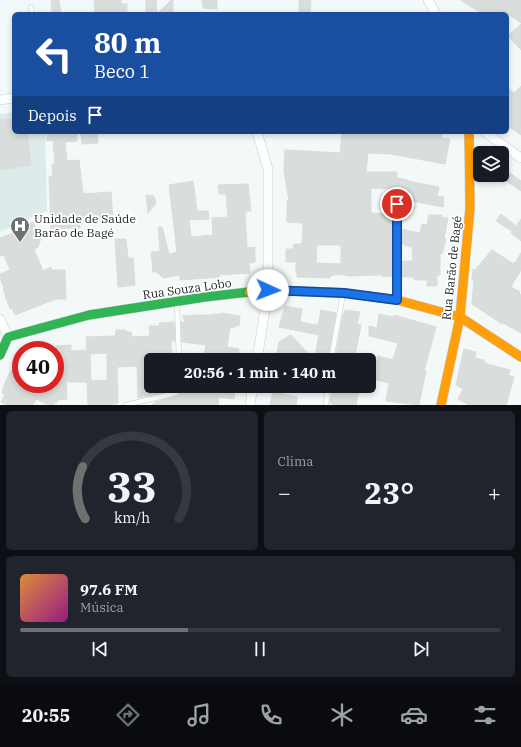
<!DOCTYPE html>
<html lang="pt">
<head>
<meta charset="utf-8">
<style>
  :root { --surface:#171b24; --page:#20242c; --text:#f1f3f6; --muted:#9ea1a6; --line:#363941; --accent:#6d7271 }
  body { margin:0; font-family:"IBM Plex Serif",serif; background:var(--page); color:var(--text); height:100vh; display:flex; flex-direction:column; font-size:15px; white-space:nowrap }
  * { box-sizing:border-box; margin:0 }
  p { font-size:13px; color:var(--muted) }
  .icon { flex:none; width:22px; height:22px; fill:none; stroke:currentColor; stroke-width:2; stroke-linecap:round; stroke-linejoin:round }
  .map { position:relative; height:405px; overflow:hidden }
  .details { display:flex; flex-direction:column; gap:6px; padding:6px; background:#0d0f14; flex:1 }
  .details>* { flex:none }
  .hud { position:absolute; left:12px; top:12px; width:497px; height:122px; border-radius:6px; box-shadow:0 2px 6px #0003; background:#1a4fa0; color:#fff; overflow:hidden }
  .tools { position:absolute; left:473px; top:146px; display:grid; gap:8px }
  .tools a { display:grid; place-items:center; width:36px; height:36px; border-radius:6px; background:var(--surface); box-shadow:0 2px 6px #0003; font-size:20px }
  .speed { position:absolute; left:12px; top:341px; display:flex; gap:8px; font-size:20px; font-weight:700; text-align:center }
  .speed>* { display:grid; place-content:center; width:52px; height:52px; border-radius:50%; background:var(--surface); box-shadow:0 2px 6px #0003; line-height:1 }
  .speed .limit { border:6px solid #d22; background:#fff; color:#111 }
  .pin { position:absolute; display:grid; place-items:center; width:34px; height:34px; color:#fff; margin:-17px; border:2px solid #fff; border-radius:50%; box-shadow:0 1px 4px #0007 }
  .me { position:absolute; width:44px; margin:-22px; rotate:92deg; stroke-linejoin:round; filter:drop-shadow(0 0 3px #0008) }
  .turn { display:flex; align-items:center; gap:14px; height:84px; padding:0 16px; font-size:18px }
  .turn .icon { width:52px; height:52px; stroke-width:2.5 }
  .turn b { display:block; font-size:28px; line-height:34px }
  .then { display:flex; align-items:center; height:38px; padding:0 16px; background:#0003; gap:8px; font-size:15px }
  .big { font-size:30px; font-weight:700; line-height:1.1 }
  .details .widget { flex:1; display:flex; flex-direction:column; justify-content:center; gap:6px; min-width:0; padding:0 14px; border-radius:6px; background:var(--page) }
  .details .dial { align-items:center; gap:0 }
  .dial svg { height:104px; overflow:visible; fill:none; stroke:var(--line); stroke-width:7; stroke-linecap:round; text-anchor:middle }
  .dial text { fill:var(--text); stroke:none }
  .song { display:flex; align-items:center; gap:12px }
  .cover { width:48px; height:48px; border-radius:6px; background:linear-gradient(135deg,hsl(30 70% 55%),hsl(310 70% 35%)) }
  .played { height:4px; border-radius:2px; background:linear-gradient(90deg,var(--accent) 35%,var(--line) 35%) }
  .keys { display:flex; justify-content:space-around; direction:ltr }
  .heat { display:flex; justify-content:space-between; align-items:center; font-size:22px; direction:ltr }
  .details .tiles { flex:1; display:grid; gap:6px; grid-template-columns:1fr 1fr }
  .widget:last-child { grid-column:span 2 }
  .trip { position:absolute; left:144px; top:353px; width:232px; height:40px; border-radius:6px; background:var(--surface); box-shadow:0 2px 6px #0003; font-weight:700; line-height:40px; text-align:center }
  .menu { display:flex; height:64px; justify-content:space-around; align-items:center; background:#090b0e; color:var(--muted) }
  .menu .icon { width:28px; height:28px }
  .menu .on { color:var(--accent) }
  .menu b { font-size:18px; color:var(--text) }
  .map>svg:first-child { display:block }
  .built { fill:#ddebeb }
  .building { fill:#d9dedd; stroke:#d9dcdc; fill-rule:evenodd }
  .lines { fill:none; stroke-linecap:round; stroke-linejoin:round }
  .lane-casing { stroke:#c8cccc; stroke-width:5.5 }
  .street-casing { stroke:#c8cccc; stroke-width:10 }
  .fast-casing { stroke:#c8cccc; stroke-width:10 }
  .slow-casing { stroke:#c8cccc; stroke-width:10 }
  .lane { stroke:#fdfefe; stroke-width:4.5 }
  .street { stroke:#fdfefe; stroke-width:9 }
  .fast { stroke:#30b455; stroke-width:9 }
  .slow { stroke:#ff9f0a; stroke-width:9 }
  .route-casing { stroke:#114b97; stroke-width:10 }
  .route { stroke:#1a73e8; stroke-width:7 }
  .labels { text-anchor:middle; stroke-width:3.5; stroke-linejoin:round; paint-order:stroke }
  .poi-label { font-size:12px; fill:#252a29; stroke:#fff; text-anchor:start }
  .street-label { font-size:12px; fill:#252a29; stroke:#fff }
</style>
</head>
<body>
<div class="map">
<svg width="521" height="405" viewBox="0 0 521 405">
  <rect width="100%" height="100%" fill="#f3f8f8"/>
  <!-- built -->
  <path class="built" d="M14 112V132H45L47 211 0 232V114Z"/>
  <!-- building -->
  <g class="building">
    <path d="M51 0H59L61 14H52Z"/>
    <path d="M94 0H121V4H127V14H95Z"/>
    <path d="M146 0H156L157 14H146Z"/>
    <path d="M171 0H173V14H157Z"/>
    <path d="M202 0H217V9L203 8Z"/>
    <path d="M299 0H311L310 14H299Z"/>
    <path d="M460 0H521V23L508 14H483Z"/>
    <path d="M521 24V50L508 36Z"/>
    <path d="M521 86V135L507 125V87L514 93Z"/>
    <path d="M14 118V132H27L31 165 0 170V120Z"/>
    <path d="M47 132H77V141L65 142 67 161 79 160 83 194 111 192 113 219 79 222 80 228 51 229 49 176H53L52 164H55L53 140 47 141Z"/>
    <path d="M342 132H436L442 133 441 138 450 139 445 164 391 154 368 153 366 172H397V178L408 180V181L439 187 437 196 444 197 443 207 397 198V189L371 188V213L392 214 393 276 383 277V275H375L349 276 339 274 330 276V278L297 277V273H296V262H286V249H293L294 244H302L303 223 287 222V201H289L284 171 285 150 340 153ZM317 245H341V264L316 263Z"/>
    <path d="M81 134H97L98 143 82 144Z"/>
    <path d="M502 167 521 181V191L502 178Z"/>
    <path d="M193 181 197 211H208L209 219 189 220 191 237 213 235 212 218 228 217 226 194H219L218 185 248 184 251 211H245L247 248 255 247V262L249 263 250 273 219 275 220 277 180 280V275L163 278 157 272H153L151 252 160 251 158 227H162L169 254 177 252 169 185Z"/>
    <path d="M146 195 154 196 156 202 155 205 148 213Z"/>
    <path d="M501 214 516 226 521 219V241L511 233 512 231 496 221Z"/>
    <path d="M429 215H442L441 217 448 218 444 238 446 239 442 254 440 253V275H437V286H427V280H414V277H401V261H413L412 247 401 244V229L420 233 422 224 427 225Z"/>
    <path d="M33 222 41 238 38 247 34 249 43 271 51 267V270H65L66 299H56L15 315 12 308 10 309 3 289 4 288 0 278V274L10 270 4 255 0 256V238L25 228 24 226Z"/>
    <path d="M115 239H126L128 258H133L135 285 118 287Z"/>
    <path d="M492 250 514 264 521 253V270L511 287 520 292 519 293 521 295V333L503 323 502 324 472 304 474 280H472L473 269 475 270Z"/>
    <path d="M285 306 302 309 300 322 318 325 321 310 336 313 328 358 315 356 319 335 279 327Z"/>
    <path d="M345 310 360 312 357 324 361 325 354 360H335L343 314H344Z"/>
    <path d="M220 313 240 316 239 326H234V328L230 327 227 347 239 349 238 360H203L206 345 182 342 181 322H185L183 316 197 315H212V314L220 315Z"/>
    <path d="M379 314 393 317 394 315 436 327 424 371H426L419 405 386 401 389 383 372 379 378 356 393 360 398 343 369 336V326L377 328Z"/>
    <path d="M174 322 175 341H171L172 360H151V386H175L174 390 138 398 137 366 117 367 118 403 111 405H88L87 382H66L67 399 57 400V403H54V405H49L36 399 33 405H8L1 402 5 394 2 393 4 385 11 370 21 374V384H56V346L71 345V351L87 350 86 337 115 336 116 330H126V332H131L132 337 150 336 149 326H160L159 323ZM107 353V380L91 381 90 354Z"/>
    <path d="M291 335 307 352 305 360H276L279 342Z"/>
    <path d="M464 349 476 352 475 358 484 360V363L510 370 508 375 514 377 506 405H469L458 399 463 389 456 385Z"/>
    <path d="M183 386H230L229 389 235 390 234 399 219 397 218 405H152L155 402 178 396 182 392Z"/>
    <path d="M333 386H360L356 405H335L330 403Z"/>
    <path d="M273 392 297 397 296 405H270Z"/>
  </g>
  <g class="lines">
    <defs>
      <g id="lane">
        <path d="M31 7 32 14"/>
        <path d="M384 203 397 204V299"/>
        <path d="M177 303 179 360"/>
        <path d="M331 360 343 294"/>
        <path d="M126 405 176 393 178 391 179 386"/>
        <path d="M326 405 328 386"/>
      </g>
      <g id="street">
        <path d="M428 0 436 14"/>
        <path d="M0 100 14 98"/>
        <path d="M257 132 268 169V290L257 360"/>
        <path d="M485 132 521 158"/>
        <path d="M0 319 8 337"/>
        <path d="M250 405 253 386"/>
      </g>
      <path id="fast" d="M0 355 8 337 89 315 205 297 249 292"/>
      <g id="slow">
        <path d="M249 292 268 290 344 293 397 300 460 317 521 357"/>
        <path d="M441 405 460 317 470 208 469 132"/>
      </g>
    </defs>
    <!-- lane casing -->
    <use href="#lane" class="lane-casing"/>
    <!-- street casing -->
    <use href="#street" class="street-casing"/>
    <!-- fast casing -->
    <use href="#fast" class="fast-casing"/>
    <!-- slow casing -->
    <use href="#slow" class="slow-casing"/>
    <!-- lane -->
    <use href="#lane" class="lane"/>
    <!-- street -->
    <use href="#street" class="street"/>
    <!-- fast -->
    <use href="#fast" class="fast"/>
    <!-- slow -->
    <use href="#slow" class="slow"/>
  </g>
  <g class="lines">
    <defs>
      <path id="route" d="M268 290 344 293 397 300V204"/>
    </defs>
    <!-- route casing -->
    <use href="#route" class="route-casing"/>
    <!-- route -->
    <use href="#route" class="route"/>
  </g>
  <!-- icons -->
  <defs>
    <symbol id="hospital-pin" viewBox="-11 -11 22 30"><path d="M0 17L-7.5 6A9.5 9.5 0 1 1 7.5 6Z" fill="#6d7271" stroke="#fff"/><path d="M-5-5h3v3.5h4V-5h3V5h-3V1.5h-4V5h-3Z" fill="#fff"/></symbol>
  </defs>
  <g fill-rule="evenodd">
    <use href="#hospital-pin" x="9" y="215" width="22" height="30"/>
  </g>
  <g class="labels">
    <!-- poi labels -->
    <g class="poi-label">
      <text x="34" y="223">Unidade de Saúde<tspan x="34" dy="14">Barão de Bagé</tspan></text>
    </g>
    <!-- street labels -->
    <g class="street-label">
      <text transform="translate(452 268) rotate(-84)" y="4">Rua Barão de Bagé</text>
      <text transform="translate(187 289) rotate(-8)" y="4">Rua Souza Lobo</text>
    </g>
  </g>
</svg>
<div class="tools">
<a><svg class="icon" aria-label="layers" viewBox="0 0 24 24"><path d="M12 4l9 5-9 5-9-5zM3 14l9 5 9-5"/></svg></a>
</div>
<div class="speed"><div class="limit">40</div></div>
<div class="pin" style="left:397px;top:204px;background:#d93025"><svg class="icon" aria-label="arrive" viewBox="0 0 24 24"><path d="M6 21V4h12l-3 4 3 4H6"/></svg></div>
<svg class="me" style="left:268px;top:290px" viewBox="-20 -20 40 40"><circle r="19" fill="#fff"/><path d="M0-13L10 11 0 6-10 11z" fill="#1a73e8"/></svg>
<div class="trip">20:56 · 1 min · 140 m</div>
<div class="hud">
<div class="turn"><svg class="icon" aria-label="left" viewBox="0 0 24 24"><path d="M17 20v-9H6M10 6l-5 5 5 5"/></svg><div><b>80 m</b>Beco 1</div></div>
<div class="then">Depois<svg class="icon" aria-label="arrive" viewBox="0 0 24 24"><path d="M6 21V4h12l-3 4 3 4H6"/></svg></div>
</div>
</div>
<section class="details">
<div class="tiles">
<div class="widget dial"><svg viewBox="0 0 100 80">
<path d="M14 69A42 42 0 1 1 86 69"/>
<path d="M14 69A42 42 0 0 1 12 29" stroke="#6d7271"/>
<text x="50" y="56" font-size="32" font-weight="700">33</text>
<text x="50" y="72" font-size="11">km/h</text>
</svg></div>
<div class="widget"><p>Clima</p>
<div class="heat"><a>−</a><b class="big">23°</b><a>+</a></div>
</div>
<div class="widget">
<div class="song"><i class="cover"></i><div><b>97.6 FM</b><p>Música</p></div></div>
<div class="played"></div>
<div class="keys"><svg class="icon" aria-label="previous" viewBox="0 0 24 24"><path d="M18 5L8 12l10 7zM5 5v14"/></svg><svg class="icon" aria-label="pause" viewBox="0 0 24 24"><path d="M8 5v14M16 5v14"/></svg><svg class="icon" aria-label="next" viewBox="0 0 24 24"><path d="M6 5l10 7-10 7zM19 5v14"/></svg></div>
</div>
</div>
</section>
<nav class="menu">
<b>20:55</b>
<svg class="icon on" aria-label="directions" viewBox="0 0 24 24"><path d="M12 3l9 9-9 9-9-9zM9 14v-3h6M13 9l2 2-2 2"/></svg>
<svg class="icon" aria-label="music" viewBox="0 0 24 24"><path d="M9 18V5l10-2v13"/><circle cx="6" cy="18" r="3"/><circle cx="16" cy="16" r="3"/></svg>
<svg class="icon" aria-label="phone" viewBox="0 0 24 24"><path d="M5 4h4l2 5-3 2q2 4 5 5l2-3 5 2v4C11 20 4 13 5 4z"/></svg>
<svg class="icon" aria-label="climate" viewBox="0 0 24 24"><path d="M12 3v18M4 7l16 10M4 17L20 7"/></svg>
<svg class="icon" aria-label="car" viewBox="0 0 24 24"><path d="M5 17H2v-5l4-1 3-4h7l3 4 3 1v5h-3M9 17h6M6 11h13"/><circle cx="7" cy="17" r="2"/><circle cx="17" cy="17" r="2"/></svg>
<svg class="icon" aria-label="filters" viewBox="0 0 24 24"><path d="M4 7h16M4 17h16"/><circle cx="9" cy="7" r="2"/><circle cx="15" cy="17" r="2"/></svg>
</nav>
</body>
</html>
